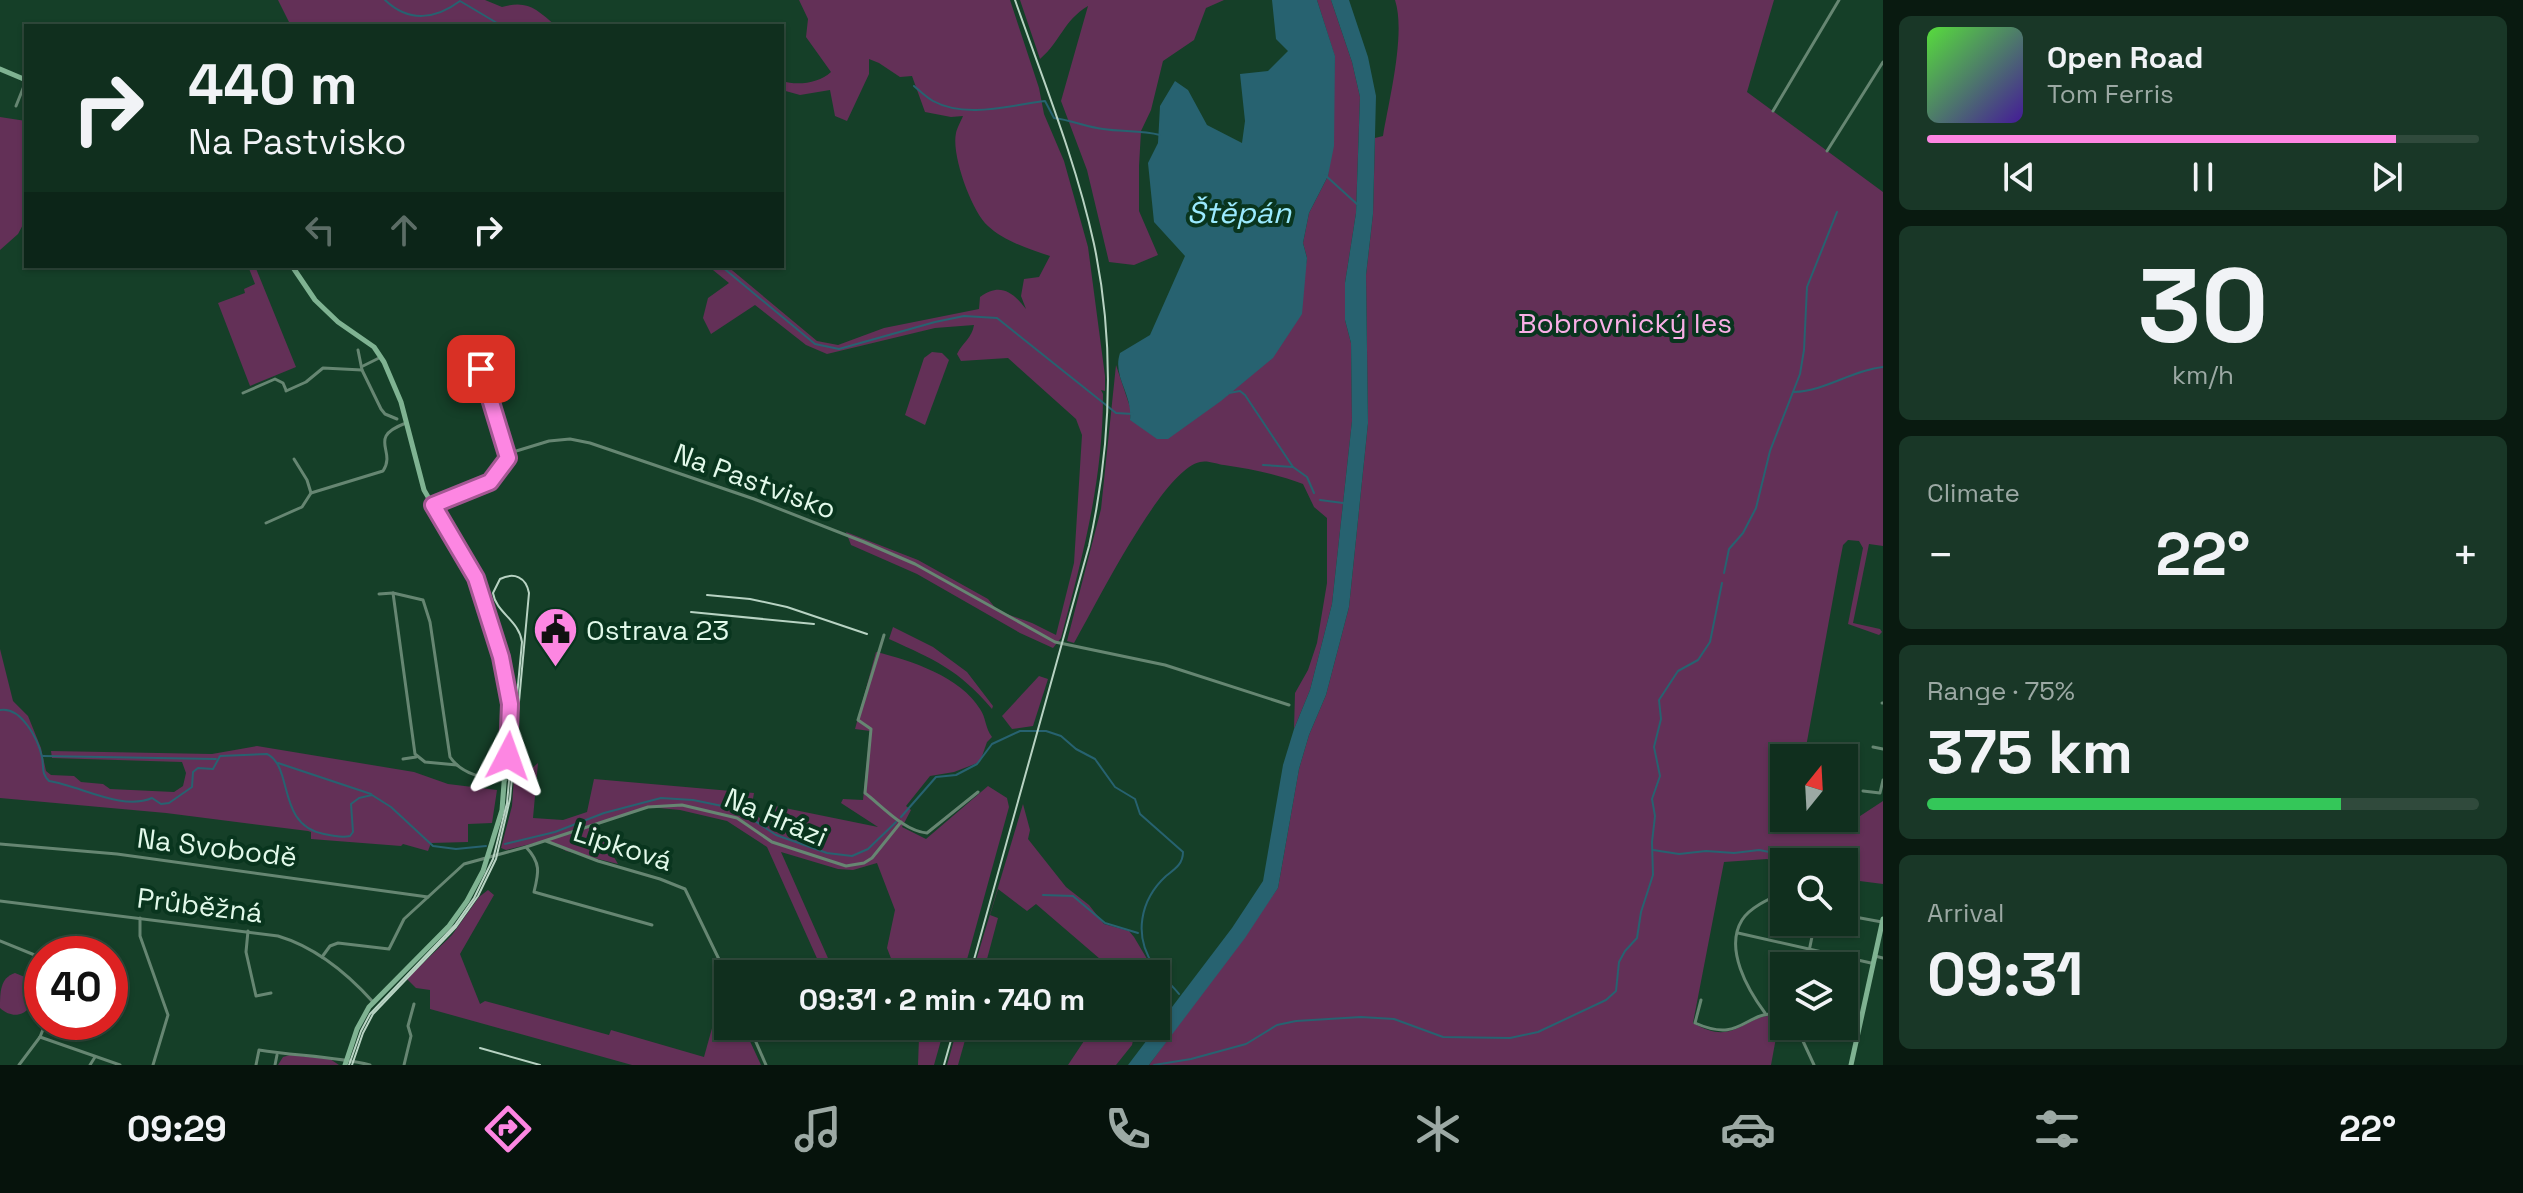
<!DOCTYPE html>
<html lang="en">
<head>
<meta charset="utf-8">
<style>
  :root { --surface:#102f1e; --page:#193727; --text:#f1f3f6; --muted:#9ca9a4; --line:#304a3c; --accent:#fd86e2 }
  body { margin:0; font-family:"Space Grotesk",sans-serif; background:var(--page); color:var(--text); height:100vh; display:flex; flex-direction:column; font-size:30px; white-space:nowrap }
  * { box-sizing:border-box; margin:0 }
  p { font-size:26px; color:var(--muted) }
  .icon { flex:none; width:44px; height:44px; fill:none; stroke:currentColor; stroke-width:2; stroke-linecap:round; stroke-linejoin:round }
  .map { position:relative; flex:1; overflow:hidden }
  .side { display:flex; flex-direction:column; gap:16px; padding:16px; background:#091a10; width:640px }
  .side>* { flex:none }
  .top-card { position:absolute; left:24px; top:24px; width:760px; height:244px; border-radius:0px; box-shadow:0 2px 6px #0004,0 0 0 2px var(--line); background:#102f1e; color:var(--text); overflow:hidden }
  .needle { width:52px; rotate:18deg }
  .tools { position:absolute; left:1770px; top:744px; display:grid; gap:16px }
  .tools a { display:grid; place-items:center; width:88px; height:88px; border-radius:0px; background:var(--surface); box-shadow:0 2px 6px #0004,0 0 0 2px var(--line); font-size:40px }
  .speed { position:absolute; left:24px; top:936px; display:flex; gap:16px; font-size:40px; font-weight:700; text-align:center }
  .speed>* { display:grid; place-content:center; width:104px; height:104px; border-radius:50%; background:var(--surface); box-shadow:0 2px 6px #0004,0 0 0 2px var(--line); line-height:1 }
  .speed .limit { border:12px solid #d22; background:#fff; color:#111 }
  .pin { position:absolute; display:grid; place-items:center; width:68px; height:68px; color:#fff; margin:-34px; border-radius:16px; box-shadow:0 4px 12px #0006 }
  .me { position:absolute; width:88px; margin:-44px; rotate:4deg; stroke-linejoin:round; filter:drop-shadow(0 0 6px #0008) }
  .turn { display:flex; align-items:center; gap:28px; height:168px; padding:0 32px; font-size:36px }
  .turn .icon { width:104px; height:104px; stroke-width:2.5 }
  .turn b { display:block; font-size:56px; line-height:68px }
  .lanes { display:flex; align-items:center; height:76px; padding:0 32px; background:#0003; justify-content:center; gap:40px; direction:ltr }
  .lanes .off { opacity:.35 }
  .big { font-size:60px; font-weight:800; line-height:1.1 }
  .side .tile { flex:1; display:flex; flex-direction:column; justify-content:center; gap:12px; min-width:0; padding:0 28px; border-radius:12px; background:var(--page) }
  .side .dial { align-items:center; gap:0 }
  .dial b { font-size:104px; line-height:1 }
  .song { display:flex; align-items:center; gap:24px }
  .cover { width:96px; height:96px; border-radius:12px; background:linear-gradient(135deg,hsl(110 70% 55%),hsl(260 70% 35%)) }
  .played { height:8px; border-radius:4px; background:linear-gradient(90deg,var(--accent) 85%,var(--line) 85%) }
  .keys { display:flex; justify-content:space-around; direction:ltr }
  .heat { display:flex; justify-content:space-between; align-items:center; font-size:44px; direction:ltr }
  .charge { height:12px; border-radius:6px; background:linear-gradient(90deg,#34c759 75%,var(--line) 0) }
  .trip { position:absolute; left:714px; top:960px; width:456px; height:80px; border-radius:0px; background:var(--surface); box-shadow:0 2px 6px #0004,0 0 0 2px var(--line); font-weight:800; line-height:80px; text-align:center }
  .tab-bar { display:flex; height:128px; justify-content:space-around; align-items:center; background:#06130c; color:var(--muted) }
  .tab-bar .icon { width:56px; height:56px }
  .tab-bar .active { color:var(--accent) }
  .tab-bar b { font-size:36px; color:var(--text) }
  main { display:flex; flex:1; min-height:0 }
  .map>svg:first-child { display:block }
  .green { fill:#633057 }
  .water { fill:#276270 }
  .lines { fill:none; stroke-linecap:round; stroke-linejoin:round }
  .stream { stroke:#276270; stroke-width:2 }
  .street { stroke:#668672; stroke-width:3 }
  .secondary { stroke:#7fb392; stroke-width:5 }
  .tram { stroke:#b8d3c3; stroke-width:2 }
  .rail { stroke:#b8d3c3; stroke-width:2 }
  .route-casing { stroke:#a45793; stroke-width:20 }
  .route { stroke:#fd86e2; stroke-width:14 }
  .labels { text-anchor:middle; stroke-width:8; stroke-linejoin:round; paint-order:stroke }
  .park-label { font-size:28px; fill:#f9afe6; stroke:#09351e }
  .street-label { font-size:28px; fill:#e2f9ea; stroke:#09351e }
  .poi-label { font-size:28px; fill:#e2f9ea; stroke:#09351e; text-anchor:start }
  .water-label { font-size:30px; font-style:italic; fill:#9beaff; stroke:#09351e }
</style>
</head>
<body>
<main>
<div class="map">
<svg width="1883" height="1065" viewBox="0 0 1883 1065">
  <rect width="100%" height="100%" fill="#153f28"/>
  <!-- green -->
  <g class="green">
    <path d="M278 0H485L502 7C528 0 536 9 556 26H291Z"/>
    <path d="M799 0H1010L1039 88 1044 114 1064 161 1088 247 1105 376V391L1101 390 1103 394C1103 481 1083 555 1061 638L1053 648 1020 633 917 574 851 545 846 532 918 560 988 599 998 611 1032 623 1056 635 1074 563 1082 435 1076 419 1008 358 961 361 957 354C963 342 972 338 974 325L935 328 827 354 806 345 755 305 711 334 703 318 708 298 729 283 708 266H727L817 341 838 345 884 328 979 309 980 297C1000 282 1013 292 1026 309L1021 296 1024 279 1039 277 1050 256C1029 249 1004 241 988 226 972 212 951 155 956 133 957 128 961 121 963 116L951 117 925 112 912 76 900 77 879 63 869 59V74L847 121 835 116 830 90 800 95 782 90V81C798 86 819 83 831 72L806 37 808 19Z"/>
    <path d="M1020 0H1224L1206 8 1194 40 1163 61 1151 110 1141 131 1139 166V211L1158 255 1134 265 1109 262 1087 170 1061 101 1088 6C1063 21 1061 41 1040 59Z"/>
    <path d="M1317 0H1331L1352 62 1360 97 1356 213 1345 283V320L1351 343 1352 421 1332 604 1310 690 1294 729 1295 693 1308 670 1317 643 1327 583V518L1314 507 1303 484C1276 474 1252 469 1224 465 1217 464 1207 460 1200 462 1162 470 1095 607 1074 643L1067 641 1101 509 1116 365 1131 410 1130 420 1303 283 1307 258 1303 243 1309 213 1328 176 1335 57Z"/>
    <path d="M1395 0H1774L1747 92 1883 192V546L1869 544 1853 623 1880 629 1882 632 1879 635 1848 624 1863 548 1859 541 1848 540 1843 545 1838 571 1804 758H1784V818L1844 823 1854 820 1883 801V884L1844 879V862H1784V865L1767 859 1724 862 1693 1023C1737 1049 1744 1011 1780 1016L1771 1065H1149L1278 888 1299 769 1309 735 1326 695 1349 607 1368 423 1366 275 1373 214 1375 138 1383 136C1389 100 1406 33 1395 0Z"/>
    <path d="M0 117 26 121V219L18 234 0 250Z"/>
    <path d="M248 266H255L296 367 250 386 218 303 245 293 244 289 255 284Z"/>
    <path d="M932 352 942 353 949 360 925 425 905 415 924 358Z"/>
    <path d="M893 627 933 647 967 672 993 706 992 709C958 669 935 660 889 639Z"/>
    <path d="M0 649 13 701 28 716 41 748 46 771 51 775 74 776 81 782 103 784 110 789 174 792 183 786 186 773 182 762 52 758 51 751 212 754 257 746 414 772 448 784 497 790 492 823 468 824V842L431 843 428 851 403 844 401 846 311 839V832L308 831 166 813 0 798Z"/>
    <path d="M876 652C910 660 961 677 980 709 986 717 985 728 992 737L987 742 980 762 954 772 930 776 906 806 911 810 902 827 926 839 988 786 1007 798 1009 807 963 974H897L887 948 895 910 877 863 853 870 838 869 781 852 835 974H824L767 847 727 821 680 810 649 807 595 825 618 864 566 851 547 840 506 850 501 848 512 806 514 776 522 777 538 763 533 818 563 820 587 812 594 779 754 793 751 810 770 827 775 806 878 827 841 803 843 799 863 800 870 731 855 729Z"/>
    <path d="M1039 676 1048 679 1033 726 1012 729 1002 716Z"/>
    <path d="M1023 804 1030 830 1028 839 1066 887 1089 905 1104 924 1129 931 1134 937 1156 974H1114V971L1036 904 1027 911 998 889 990 915 998 918 983 974H972Z"/>
    <path d="M488 890 494 895 460 954 480 1004 485 1001 609 1035 611 1030 704 1057 724 985 728 993V1026H743L761 1065H632L430 1009V990L416 988 407 979 452 935 479 897Z"/>
    <path d="M15 973 32 980C42 1002 21 1027 0 1008 0 992 0 978 15 973Z"/>
    <path d="M915 1026H945L934 1065H918L919 1037Z"/>
    <path d="M958 1026H969L958 1065H947Z"/>
    <path d="M1094 1026H1136L1132 1045 1116 1065H1068Z"/>
    <path d="M290 1055 330 1059 339 1065H278L283 1057Z"/>
  </g>
  <!-- water -->
  <g class="water">
    <path d="M1272 0H1317L1335 56 1334 146 1328 176 1309 213 1303 243 1307 258 1302 314 1273 358 1221 401 1168 439H1157L1130 420C1133 394 1112 377 1120 353L1150 335 1185 256 1154 222 1148 163 1158 143 1160 106 1175 81 1188 90 1207 125 1242 143 1245 121 1240 74 1268 71 1288 51 1276 39Z"/>
    <path d="M1331 0H1349L1368 57 1376 96 1373 214 1366 275 1368 423 1349 607 1326 695 1309 735 1299 769 1278 888 1245 938 1149 1065H1128L1232 928 1263 881 1283 765 1294 729 1310 690 1332 604 1352 421 1351 343 1345 320V283L1356 213 1360 97 1352 62Z"/>
  </g>
  <g class="lines">
    <!-- stream -->
    <g class="stream">
      <path d="M385 0C409 23 436 19 460 1L502 26"/>
      <path d="M914 86C920 91 926 97 933 101 966 119 1011 105 1045 101L1054 118C1071 120 1086 127 1103 129 1122 132 1141 130 1160 135"/>
      <path d="M1325 175 1358 205"/>
      <path d="M721 266 815 344 839 349 935 322 964 316 997 318 1116 413 1133 414"/>
      <path d="M1794 392C1826 391 1852 370 1883 367"/>
      <path d="M1229 393 1240 391 1245 395 1293 467 1307 477 1314 493"/>
      <path d="M1263 465 1293 467"/>
      <path d="M1320 500 1343 503"/>
      <path d="M1724 573 1729 549 1743 533 1756 508 1770 451 1800 374 1804 350 1807 287 1837 212"/>
      <path d="M0 710C21 706 38 739 42 757 44 768 41 773 49 781 81 786 122 811 152 798L161 804 169 803 192 787 193 772 198 768 213 769 220 756 267 754C294 767 276 825 324 834 333 836 341 838 350 836L353 832 351 804 359 798 372 795 391 807 433 846 456 849 486 846"/>
      <path d="M43 756 216 759"/>
      <path d="M278 763 371 794"/>
      <path d="M901 817 936 777 956 775 977 764 992 744 1020 731H1046L1061 736 1076 749 1095 759 1115 787 1135 799 1140 814 1183 852C1183 864 1175 869 1166 876 1140 900 1133 936 1154 966 1161 976 1172 985 1179 994"/>
      <path d="M505 844 555 832 604 813 661 798 693 800 737 809 776 835 827 853 852 856 868 849 896 822"/>
      <path d="M1653 850 1679 854 1706 851 1734 853 1759 850 1790 856"/>
      <path d="M1043 895 1073 896 1105 923 1138 933"/>
      <path d="M1154 1065 1191 1059 1246 1044 1277 1025 1296 1021 1361 1017 1394 1019 1443 1037 1510 1038 1538 1032 1606 1000 1616 991 1619 962 1625 951 1637 938 1641 912 1653 875 1652 842 1655 816 1652 799 1660 776 1654 747 1661 719 1659 700 1678 671 1698 660 1710 642 1722 583"/>
    </g>
    <!-- street -->
    <g class="street">
      <path d="M16 106 26 81"/>
      <path d="M1773 111 1839 0"/>
      <path d="M1827 151 1883 62"/>
      <path d="M474 349 508 458"/>
      <path d="M358 350 362 370 381 409 385 414 397 419"/>
      <path d="M363 366 381 357"/>
      <path d="M286 391 306 382 323 368 362 370"/>
      <path d="M243 393 275 379 283 383 286 390"/>
      <path d="M294 459 307 480 311 493"/>
      <path d="M433 505 490 482 513 452 549 441 570 439 590 443 754 499 864 542 915 564 1055 642 1165 665 1289 705"/>
      <path d="M266 523 302 507 311 493 383 471C397 450 366 438 406 423"/>
      <path d="M393 593 415 754 425 762 457 765"/>
      <path d="M379 594 393 593 423 600 430 622 450 757C463 776 485 778 506 780"/>
      <path d="M884 635 858 720 871 729 865 793C882 806 904 831 927 833L978 792"/>
      <path d="M1882 703H1883"/>
      <path d="M1873 747 1883 749"/>
      <path d="M403 759 416 757"/>
      <path d="M1863 791 1880 793 1883 780"/>
      <path d="M546 841 598 861 660 879 685 889 728 978"/>
      <path d="M0 844 117 854 428 897"/>
      <path d="M526 847C541 863 539 872 534 892L652 925"/>
      <path d="M0 901 278 936C315 947 347 973 373 1002"/>
      <path d="M1844 915 1882 922"/>
      <path d="M140 918V936L168 1015 153 1065"/>
      <path d="M248 931 246 952 256 996 271 993"/>
      <path d="M1738 933 1871 963"/>
      <path d="M0 941 42 958"/>
      <path d="M1875 956 1883 958"/>
      <path d="M322 957 330 946 338 943 389 949 404 919 464 864 526 847 648 807 682 805 737 818 772 842 846 866 864 863 872 858 901 822"/>
      <path d="M1806 966 1815 922"/>
      <path d="M1701 1000 1695 1023C1745 1045 1744 1007 1784 1015"/>
      <path d="M1765 1013C1748 990 1724 949 1742 920 1750 907 1771 898 1784 892"/>
      <path d="M749 1026 766 1065"/>
      <path d="M1796 1026 1814 1065"/>
      <path d="M40 1037 120 1065"/>
      <path d="M19 1065 40 1037 46 1022"/>
      <path d="M90 1065 95 1057"/>
      <path d="M256 1065 259 1050C295 1056 333 1056 370 1065"/>
      <path d="M275 1065 277 1055"/>
      <path d="M404 1065 411 1036 408 1026 414 1004"/>
    </g>
    <!-- secondary -->
    <g class="secondary">
      <path d="M0 69 26 80"/>
      <path d="M292 266 315 300 338 322 374 347 384 362 401 402 424 490 478 583 506 672 510 704 502 810 483 871 467 901 449 926 369 1007 357 1029 345 1065"/>
      <path d="M1851 1065 1883 919"/>
    </g>
    <!-- tram -->
    <path class="tram" d="M349 1065 361 1031 370 1014 455 925 474 898 493 859 507 803 522 642C519 620 496 613 493 593L500 579C514 572 526 577 529 593L510 799 496 859 478 896 456 927 373 1014 363 1033 352 1065"/>
    <!-- rail -->
    <g class="rail">
      <path d="M707 595 750 599 787 607 867 634"/>
      <path d="M691 612 814 624"/>
      <path d="M970 974 1089 546C1111 447 1115 344 1094 244 1076 161 1043 80 1015 0"/>
      <path d="M480 1048 540 1065"/>
      <path d="M944 1065 955 1026"/>
    </g>
  </g>
  <g class="lines">
    <defs>
      <path id="route" d="M481 369 508 458 490 482 433 505 476 578 501 657 510 704 508 756"/>
    </defs>
    <!-- route casing -->
    <use href="#route" class="route-casing"/>
    <!-- route -->
    <use href="#route" class="route"/>
  </g>
  <!-- icons -->
  <defs>
    <symbol id="civic-pin" viewBox="-11 -11 22 30"><path d="M0 17L-7.5 6A9.5 9.5 0 1 1 7.5 6Z" fill="#fd86e2" stroke="#09351e"/><path d="M-.6-6.5H3V-4.5H.6V-3L4-1V1h2V6H-6V1h2V-1L-.6-3ZM-1.2 2.5V6h2.4V2.5Z" fill="#111"/></symbol>
  </defs>
  <g fill-rule="evenodd">
    <use href="#civic-pin" x="530" y="604" width="51" height="69"/>
  </g>
  <g class="labels">
    <!-- park labels -->
    <g class="park-label">
      <text x="1625" y="333">Bobrovnický les</text>
    </g>
    <!-- street labels -->
    <g class="street-label">
      <text transform="translate(755 481) rotate(20)" y="10">Na Pastvisko</text>
      <text transform="translate(776 817) rotate(23)" y="10">Na Hrázi</text>
      <text transform="translate(623 846) rotate(18)" y="10">Lipková</text>
      <text transform="translate(217 847) rotate(7)" y="10">Na Svobodě</text>
      <text transform="translate(200 905) rotate(7)" y="10">Průběžná</text>
    </g>
    <!-- poi labels -->
    <g class="poi-label">
      <text x="586" y="640">Ostrava 23</text>
    </g>
    <!-- water labels -->
    <g class="water-label">
      <text x="1239" y="223">Štěpán</text>
    </g>
  </g>
</svg>
<div class="tools">
<a><svg class="needle" viewBox="-14 -14 28 28"><path d="M0-13l5 13h-10z" fill="#e53935"/><path d="M0 13l5-13h-10z" fill="#9ca9a4"/></svg></a>
<a><svg class="icon" aria-label="search" viewBox="0 0 24 24"><circle cx="10" cy="10" r="6"/><path d="M15 15l6 6"/></svg></a>
<a><svg class="icon" aria-label="layers" viewBox="0 0 24 24"><path d="M12 4l9 5-9 5-9-5zM3 14l9 5 9-5"/></svg></a>
</div>
<div class="speed"><div class="limit">40</div></div>
<div class="pin" style="left:481px;top:369px;background:#d93025"><svg class="icon" aria-label="arrive" viewBox="0 0 24 24"><path d="M6 21V4h12l-3 4 3 4H6"/></svg></div>
<svg class="me" style="left:508px;top:756px" viewBox="-20 -20 40 40"><path d="M0-17L14 15 0 8-14 15z" fill="#fd86e2" stroke="#fff" stroke-width="4"/></svg>
<div class="trip">09:31 · 2 min · 740 m</div>
<div class="top-card">
<div class="turn"><svg class="icon" aria-label="right" viewBox="0 0 24 24"><path d="M7 20v-9h11M14 6l5 5-5 5"/></svg><div><b>440 m</b>Na Pastvisko</div></div>
<div class="lanes"><svg class="icon off" aria-label="left" viewBox="0 0 24 24"><path d="M17 20v-9H6M10 6l-5 5 5 5"/></svg><svg class="icon off" aria-label="ahead" viewBox="0 0 24 24"><path d="M12 20V5M6 11l6-6 6 6"/></svg><svg class="icon" aria-label="right" viewBox="0 0 24 24"><path d="M7 20v-9h11M14 6l5 5-5 5"/></svg></div>
</div>
</div>
<section class="side">
<div class="tile">
<div class="song"><i class="cover"></i><div><b>Open Road</b><p>Tom Ferris</p></div></div>
<div class="played"></div>
<div class="keys"><svg class="icon" aria-label="previous" viewBox="0 0 24 24"><path d="M18 5L8 12l10 7zM5 5v14"/></svg><svg class="icon" aria-label="pause" viewBox="0 0 24 24"><path d="M8 5v14M16 5v14"/></svg><svg class="icon" aria-label="next" viewBox="0 0 24 24"><path d="M6 5l10 7-10 7zM19 5v14"/></svg></div>
</div>
<div class="tile dial"><b>30</b><p>km/h</p></div>
<div class="tile"><p>Climate</p>
<div class="heat"><a>−</a><b class="big">22°</b><a>+</a></div>
</div>
<div class="tile"><p>Range · 75%</p><b class="big">375 km</b><div class="charge"></div></div>
<div class="tile"><p>Arrival</p><b class="big">09:31</b></div>
</section>
</main>
<nav class="tab-bar">
<b>09:29</b>
<svg class="icon active" aria-label="directions" viewBox="0 0 24 24"><path d="M12 3l9 9-9 9-9-9zM9 14v-3h6M13 9l2 2-2 2"/></svg>
<svg class="icon" aria-label="music" viewBox="0 0 24 24"><path d="M9 18V5l10-2v13"/><circle cx="6" cy="18" r="3"/><circle cx="16" cy="16" r="3"/></svg>
<svg class="icon" aria-label="phone" viewBox="0 0 24 24"><path d="M5 4h4l2 5-3 2q2 4 5 5l2-3 5 2v4C11 20 4 13 5 4z"/></svg>
<svg class="icon" aria-label="climate" viewBox="0 0 24 24"><path d="M12 3v18M4 7l16 10M4 17L20 7"/></svg>
<svg class="icon" aria-label="car" viewBox="0 0 24 24"><path d="M5 17H2v-5l4-1 3-4h7l3 4 3 1v5h-3M9 17h6M6 11h13"/><circle cx="7" cy="17" r="2"/><circle cx="17" cy="17" r="2"/></svg>
<svg class="icon" aria-label="filters" viewBox="0 0 24 24"><path d="M4 7h16M4 17h16"/><circle cx="9" cy="7" r="2"/><circle cx="15" cy="17" r="2"/></svg>
<b>22°</b>
</nav>
</body>
</html>
